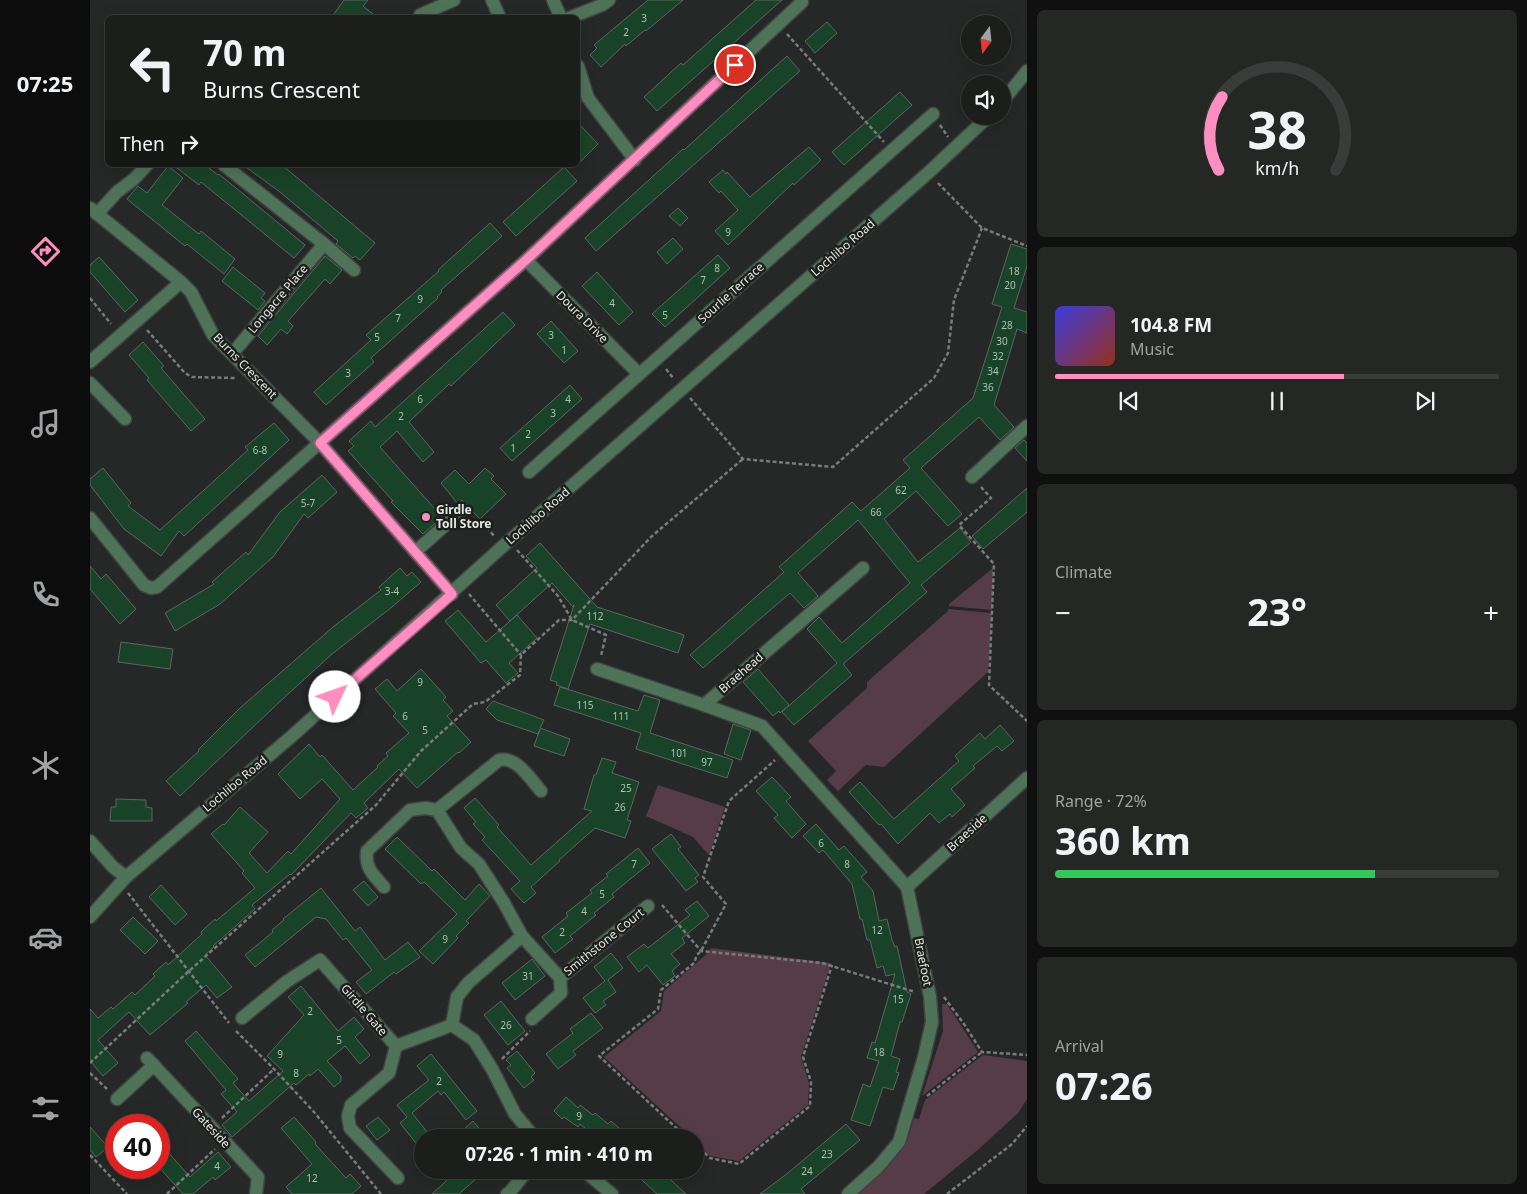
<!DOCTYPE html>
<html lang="en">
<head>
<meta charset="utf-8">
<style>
  :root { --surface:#1c1e1c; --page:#252725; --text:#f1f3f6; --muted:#a0a2a3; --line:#3a3c3b; --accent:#fd8ec0 }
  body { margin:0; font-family:"Noto Sans",sans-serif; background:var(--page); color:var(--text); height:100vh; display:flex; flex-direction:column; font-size:19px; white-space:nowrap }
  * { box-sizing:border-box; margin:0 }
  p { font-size:16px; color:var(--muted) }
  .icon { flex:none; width:28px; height:28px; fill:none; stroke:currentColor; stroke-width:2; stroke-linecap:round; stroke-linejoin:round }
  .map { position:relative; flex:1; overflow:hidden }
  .drawer { display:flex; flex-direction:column; gap:10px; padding:10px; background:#0f100f; width:500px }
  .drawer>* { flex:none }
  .guide { position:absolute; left:15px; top:15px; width:475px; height:152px; border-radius:8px; box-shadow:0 5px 20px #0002,0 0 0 1px var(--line); background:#1c1e1c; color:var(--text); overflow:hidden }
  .needle { width:32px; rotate:195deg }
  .buttons { position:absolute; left:871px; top:15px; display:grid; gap:10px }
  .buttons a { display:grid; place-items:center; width:50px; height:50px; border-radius:50%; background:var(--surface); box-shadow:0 5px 20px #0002,0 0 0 1px var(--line); font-size:25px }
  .speed { position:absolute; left:15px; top:1114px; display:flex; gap:10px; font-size:25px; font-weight:700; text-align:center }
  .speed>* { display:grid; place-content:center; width:65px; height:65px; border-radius:50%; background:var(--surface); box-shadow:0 5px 20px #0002,0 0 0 1px var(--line); line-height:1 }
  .speed .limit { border:8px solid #d22; background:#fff; color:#111 }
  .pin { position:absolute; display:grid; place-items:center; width:42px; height:42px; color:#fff; margin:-21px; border:2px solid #fff; border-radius:50%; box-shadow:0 1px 5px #0007 }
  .me { position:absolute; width:55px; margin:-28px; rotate:48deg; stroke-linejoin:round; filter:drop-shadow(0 0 4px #0008) }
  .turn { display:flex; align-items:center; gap:18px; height:105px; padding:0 15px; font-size:22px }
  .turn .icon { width:65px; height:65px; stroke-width:2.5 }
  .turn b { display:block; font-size:35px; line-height:42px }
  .then { display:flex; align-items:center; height:48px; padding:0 15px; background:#0003; gap:10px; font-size:19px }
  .big { font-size:38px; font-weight:700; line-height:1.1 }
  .drawer .card { flex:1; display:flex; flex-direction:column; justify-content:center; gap:8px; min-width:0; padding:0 18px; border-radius:8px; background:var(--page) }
  .drawer .dial { align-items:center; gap:0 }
  .dial svg { height:130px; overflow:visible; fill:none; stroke:var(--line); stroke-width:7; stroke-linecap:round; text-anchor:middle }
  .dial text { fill:var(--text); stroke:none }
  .song { display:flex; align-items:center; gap:15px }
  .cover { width:60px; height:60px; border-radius:8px; background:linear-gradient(135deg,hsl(240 70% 55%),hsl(10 70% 35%)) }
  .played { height:5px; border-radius:2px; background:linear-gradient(90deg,var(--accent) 65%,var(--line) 65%) }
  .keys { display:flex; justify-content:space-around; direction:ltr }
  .heat { display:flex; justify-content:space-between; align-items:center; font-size:28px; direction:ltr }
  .charge { height:8px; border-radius:4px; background:linear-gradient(90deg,#34c759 72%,var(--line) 0) }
  .trip { position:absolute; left:324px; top:1129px; width:290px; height:50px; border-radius:25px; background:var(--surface); box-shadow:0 5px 20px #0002,0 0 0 1px var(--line); font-weight:700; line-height:50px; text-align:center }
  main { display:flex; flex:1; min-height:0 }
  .dock { display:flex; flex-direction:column; width:90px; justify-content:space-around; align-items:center; background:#0b0c0b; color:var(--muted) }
  .dock .icon { width:35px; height:35px }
  .dock .on { color:var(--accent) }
  .dock b { font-size:22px; color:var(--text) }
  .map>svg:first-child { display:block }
  .green { fill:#563c47 }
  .building { fill:#194328; stroke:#606461 }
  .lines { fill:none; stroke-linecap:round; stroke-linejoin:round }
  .minor-casing { stroke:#404341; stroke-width:15 }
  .path { stroke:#797c7a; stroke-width:2.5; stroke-dasharray:4 2.5; stroke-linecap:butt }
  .minor { stroke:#4f7359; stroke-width:12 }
  .route-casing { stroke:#a45c7d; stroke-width:12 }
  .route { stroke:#fd8ec0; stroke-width:9 }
  .poi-dot { fill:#fd8ec0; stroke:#1c1f1c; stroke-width:2 }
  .labels { text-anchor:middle; stroke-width:5; stroke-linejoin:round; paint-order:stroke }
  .number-label { font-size:10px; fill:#b2beb6 }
  .street-label { font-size:12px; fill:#e5e7e5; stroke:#1c1f1c }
  .poi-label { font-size:12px; font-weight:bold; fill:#e5e7e5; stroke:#1c1f1c; text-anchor:start }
</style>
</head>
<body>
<main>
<nav class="dock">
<b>07:25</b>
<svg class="icon on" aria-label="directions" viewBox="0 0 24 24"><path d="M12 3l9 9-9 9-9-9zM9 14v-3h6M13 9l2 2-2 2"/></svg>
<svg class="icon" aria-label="music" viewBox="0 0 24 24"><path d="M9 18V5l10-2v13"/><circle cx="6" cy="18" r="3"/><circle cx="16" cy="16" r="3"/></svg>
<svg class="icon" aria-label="phone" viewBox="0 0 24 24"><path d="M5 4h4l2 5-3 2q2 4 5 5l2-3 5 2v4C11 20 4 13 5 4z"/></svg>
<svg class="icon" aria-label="climate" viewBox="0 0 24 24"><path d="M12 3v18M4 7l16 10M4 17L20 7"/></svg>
<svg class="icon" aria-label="car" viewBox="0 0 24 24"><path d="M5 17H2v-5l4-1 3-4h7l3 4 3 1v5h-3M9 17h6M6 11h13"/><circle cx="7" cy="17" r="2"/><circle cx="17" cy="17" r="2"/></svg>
<svg class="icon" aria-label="filters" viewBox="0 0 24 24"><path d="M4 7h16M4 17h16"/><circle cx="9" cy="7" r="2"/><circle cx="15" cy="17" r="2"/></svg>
</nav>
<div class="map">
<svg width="937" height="1194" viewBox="0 0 937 1194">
  <rect width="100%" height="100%" fill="#252826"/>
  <!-- green -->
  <g class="green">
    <path d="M903 568 902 610 859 606V604Z"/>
    <path d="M858 609 902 613 898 672 794 767 776 765 748 791 737 780 746 771 718 741 777 688V682L857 612Z"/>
    <path d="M568 785 635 807 619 855 603 837 556 816Z"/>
    <path d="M621 948 741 963 711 1057 719 1084 718 1105 649 1161 620 1156 605 1142V1138L601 1137 514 1057 571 1011 574 991 619 952Z"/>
    <path d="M852 1004H857L888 1052 832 1096 853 1031Z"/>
    <path d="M893 1055 937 1061V1099L929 1112 890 1148 834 1194H762L802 1160 817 1141 824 1118 829 1119 835 1100Z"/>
  </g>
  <!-- building -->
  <g class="building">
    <path d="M254 0H278L273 6 288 18H241Z"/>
    <path d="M558 0H593L556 31 555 30 536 46 535 44 511 67 500 55 507 48 504 45Z"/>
    <path d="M666 0H692L567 111 554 97 591 63 593 65Z"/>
    <path d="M737 22 747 33 725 53 715 41Z"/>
    <path d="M697 56 710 71 506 251 495 238 593 149 594 150Z"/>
    <path d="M810 92 822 105 754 165 742 152Z"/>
    <path d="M488 123 508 144 488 164Z"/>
    <path d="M719 147 731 160 704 185 703 183 638 245 625 231 648 210 631 191 629 193 619 182 633 170 636 174 637 172 660 197Z"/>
    <path d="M83 165H115L128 175 129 174 215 245 204 258 111 182 109 185Z"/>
    <path d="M153 165H192L285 243 270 260 265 256 263 258 246 244 248 241 190 192Z"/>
    <path d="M78 166 93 178 72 205 109 234 111 231 145 259 134 274 97 244 95 246 37 199 48 186 57 193Z"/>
    <path d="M474 167 487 181 426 236 413 222Z"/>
    <path d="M588 208 598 218 590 226 579 216Z"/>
    <path d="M400 223 412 236 351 290 352 292 347 297 348 298 281 358 284 362 236 405 224 392 281 340 276 335 349 271 348 270Z"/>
    <path d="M583 238 593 249 577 264 567 252Z"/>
    <path d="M921 244 937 249V266L924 308 937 312V333L927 329 904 405 924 427 910 440 889 417 831 468 872 514 858 526 826 491 794 519 828 562 870 528 881 542 831 585 837 592 753 664 762 675 704 725 692 712 747 663 717 629 729 617 752 643 820 583 768 520 708 573 728 596 714 608 700 593 613 668 600 655 694 572 689 567 762 502 771 511 820 468 813 460 883 398 912 307 902 304Z"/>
    <path d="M628 255 640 268 575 327 562 314Z"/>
    <path d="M235 256 252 270 240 284 235 279 198 321 203 326 197 334 191 329 177 345 168 336Z"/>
    <path d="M9 257 48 300 35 312 0 272V265Z"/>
    <path d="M143 267 175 293 171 298 175 301 168 310 132 281Z"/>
    <path d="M507 272 543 312 529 325 492 286Z"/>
    <path d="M413 312 425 325 361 386 359 384 319 422 344 452 333 462 307 431 290 447 352 517 333 534 301 502 303 501 258 451 264 446 259 441 281 421 285 427Z"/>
    <path d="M461 321 488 351 474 363 447 334Z"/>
    <path d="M53 342 74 366 71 368 115 419 101 431 57 380 59 378 39 355Z"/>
    <path d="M480 385 492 399 422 461 410 448Z"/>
    <path d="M184 423 199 440 94 536 89 531 71 556 34 529 0 485V479L13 468 41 503 38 506 70 530 158 450 155 447Z"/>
    <path d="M934 440 937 443V461L925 448Z"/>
    <path d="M395 468 404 476 401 479 416 494 390 519 372 500 368 504 351 483 365 470 379 484Z"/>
    <path d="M232 475 247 492 218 518 214 514 183 557 130 604 85 631 75 613 124 584 122 582 156 552 158 555 190 512Z"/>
    <path d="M937 488V512L893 549 882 536Z"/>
    <path d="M450 543 507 607 594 635 588 653 500 624 478 689 466 685 467 682 460 680 484 605 483 607 462 583 420 621 406 605 447 568 436 556Z"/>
    <path d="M0 566 11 579 16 574 46 609 30 624 0 589Z"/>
    <path d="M310 568 317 576 322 572 331 582 302 607 242 654 198 694 90 796 76 781 109 751 108 750 150 708 243 627 291 590 289 587Z"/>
    <path d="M368 610 396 642 427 615 447 638 419 663 428 673 416 683 396 660 391 663 355 621Z"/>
    <path d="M31 642 83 649 80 669 28 662Z"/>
    <path d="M331 669 356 697 353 700 363 711 357 716 381 742 369 753 368 752 327 788 309 769 274 803 278 808 266 818 261 813 201 875 200 874 162 905 165 909 123 946 124 947 115 955 142 987 127 998 116 985 96 1002 98 1003 60 1035 39 1012 8 1040 28 1063 13 1076 0 1061V1009L8 1018 21 1007 23 1009 42 992 45 995 65 976 63 974 76 962 78 965 112 934 111 932 125 919 126 921 165 888 152 873 154 871 121 834 133 824 134 825 150 807 178 832 159 853 177 873 198 851 201 854 250 799 232 779 210 799 188 774 219 744 230 757 232 755 263 790 288 767 287 766 298 756 296 753 319 733 303 716 306 713 285 689 297 679 307 691Z"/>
    <path d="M668 669 699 705 690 713 689 711 683 716 653 682Z"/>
    <path d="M470 687 548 711 554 695 570 700 560 733 643 760 637 778 546 749 551 733 464 705Z"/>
    <path d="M403 701 454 720 450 728 480 739 474 756 444 746 450 729 448 734 407 720 396 709Z"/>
    <path d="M643 724 661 730 651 760 634 754Z"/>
    <path d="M910 725 924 741 912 751 907 746 883 766 885 768 861 789 875 805 862 817 860 814 849 823 840 813 808 844 791 824 789 825 759 792 770 782 804 819 869 761 865 756 878 744 890 733 895 739Z"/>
    <path d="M512 758 526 762 522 773 549 782 537 820 541 821 535 838 505 828 469 860 470 861 441 887 446 893 434 903 421 889 430 881 392 840 395 837 383 824 386 822 374 808 385 798 409 825 407 827 441 865 502 811 494 809 504 775H506Z"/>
    <path d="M682 777 701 797 696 801 716 824 702 838 684 818 688 815 666 791Z"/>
    <path d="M26 799 56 800V807L62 808V821H20L21 807H26Z"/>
    <path d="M726 824 749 850 754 846 777 872 771 877 783 891 789 921 797 919 802 940 805 947 807 946 817 992 821 994 812 1022H810L801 1056 810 1059 806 1072 809 1073 803 1090 793 1087 780 1126 761 1120 773 1084 780 1087 789 1061 777 1058 782 1042 785 1043 805 974 796 976 793 966 787 968 780 940H777L772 919H770L762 884 733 850 729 853 713 836Z"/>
    <path d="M581 834 591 847 588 849 609 875 605 878 608 882 596 891 562 849Z"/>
    <path d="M307 837 342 871 344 869 375 900 389 884 400 896 376 921 379 923 366 936 368 938 343 964 329 951 367 914 334 882 331 884 295 849Z"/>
    <path d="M548 848 560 863 522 894 524 897 504 913 506 915 480 936 483 939 465 953 452 937 478 916 476 913 502 893 500 890 518 876 516 874Z"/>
    <path d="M274 881 288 897 278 906 263 890Z"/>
    <path d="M71 885 97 914 85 925 59 897Z"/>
    <path d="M231 888 265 931 270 927 295 960 318 942 330 957 306 974 304 972 276 994 266 982 282 970 256 938 253 940 236 919 226 917 165 967 155 955 183 932 182 930 194 920 193 919Z"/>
    <path d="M607 901 619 916 592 938 595 943 581 954 590 964 582 971 585 976 573 985 557 965 549 972 537 957 554 944 558 948 600 915 595 910Z"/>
    <path d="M43 917 68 941 55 954 30 930Z"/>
    <path d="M521 953 533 968 518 980 526 992 513 1001 516 1005 505 1013 493 998 515 981 504 967Z"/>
    <path d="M442 959 455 976 425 1000 412 983Z"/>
    <path d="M211 986 248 1031 264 1017 274 1029 265 1037 280 1055 270 1064 255 1046 237 1061 251 1076V1081L244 1087 228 1069 220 1076 219 1074 206 1085 204 1083 142 1137 132 1125 147 1112 131 1094 136 1090 95 1041 106 1031 148 1079 143 1083 159 1101 193 1071 177 1056 214 1015 198 997Z"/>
    <path d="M411 1001 435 1031 418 1045 394 1015Z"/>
    <path d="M501 1013 513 1028 483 1051 486 1055 468 1069 456 1054 483 1033 480 1029Z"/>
    <path d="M427 1051 445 1073 441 1077 444 1080 434 1088 417 1068 421 1065 416 1060Z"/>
    <path d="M341 1054 387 1111 376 1120 354 1092 351 1095 348 1091 322 1113 342 1138H332V1151L310 1123 317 1117 307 1105 339 1080 327 1066Z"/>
    <path d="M476 1097 488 1108 490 1105 503 1115 505 1113 518 1124 521 1121 540 1138H507L490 1124 488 1127 474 1117 472 1119 464 1111Z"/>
    <path d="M204 1117 226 1142 225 1144 256 1178 260 1174 271 1186 262 1194H202L196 1187 222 1164 191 1128Z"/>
    <path d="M288 1117 300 1130 287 1140 276 1126Z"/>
    <path d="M383 1121 397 1138H364Z"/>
    <path d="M756 1124 770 1140 711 1189 715 1194H670L698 1173Z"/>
    <path d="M0 1127 18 1147 6 1157 0 1150Z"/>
    <path d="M69 1142 100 1177 128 1152 141 1167 125 1180 123 1177 103 1194H93L69 1167Z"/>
    <path d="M368 1170H396L369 1194H342Z"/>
    <path d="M541 1170H570L596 1194H567Z"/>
  </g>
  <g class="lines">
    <defs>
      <g id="minor">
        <path d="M402 0 410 18"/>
        <path d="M463 0 471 18"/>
        <path d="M329 18 330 15 364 0"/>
        <path d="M479 18 512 5 519 0"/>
        <path d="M488 66 498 98 545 160"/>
        <path d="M912 102 937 71"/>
        <path d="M134 165 234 244 264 270"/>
        <path d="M0 208 91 282 101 292 123 335 230 443 362 594"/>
        <path d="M7 214 27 192 44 179 57 165"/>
        <path d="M436 260 549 374"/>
        <path d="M142 354 234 244"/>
        <path d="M0 362 91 282"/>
        <path d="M0 383 35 419"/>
        <path d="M439 472 843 114"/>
        <path d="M882 477 937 426"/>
        <path d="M0 518 54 585 61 588 67 587 436 260 712 2"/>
        <path d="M325 552 369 513"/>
        <path d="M507 669 614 705 773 568"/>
        <path d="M614 705 672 726 817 887 840 997 842 1022 834 1057 809 1142 788 1167 758 1194"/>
        <path d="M347 810 371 848 389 864 414 903 432 936 378 983 367 997 362 1025"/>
        <path d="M347 810 409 760C427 756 440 779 451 791"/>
        <path d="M0 841 23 867 36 877"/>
        <path d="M294 887C283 874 275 869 277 851L320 810 336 808 347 810"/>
        <path d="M817 887 937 778"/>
        <path d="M0 917 36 877 202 736 412 547 838 173 899 116"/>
        <path d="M432 936 470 978 471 993 442 1019"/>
        <path d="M470 978 558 906"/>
        <path d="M152 1018 196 982 230 960 306 1046 362 1025"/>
        <path d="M362 1025 384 1040 402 1069 425 1114 440 1132 447 1138"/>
        <path d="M306 1046 299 1073 261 1105 258 1116 260 1128 308 1178"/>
        <path d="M57 1058 168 1177 166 1194"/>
        <path d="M27 1099 64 1065"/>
        <path d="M493 1170 522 1194"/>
        <path d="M417 1194 420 1192 438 1170"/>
      </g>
    </defs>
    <!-- minor casing -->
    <use href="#minor" class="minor-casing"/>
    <!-- path -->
    <g class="path">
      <path d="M697 34 794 142"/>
      <path d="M850 125 858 137"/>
      <path d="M848 183 892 228 937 246"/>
      <path d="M0 298 21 324"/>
      <path d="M57 330 95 373 102 377 146 378"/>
      <path d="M576 369 583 378"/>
      <path d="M600 398 653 459 743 467 844 378 858 353 864 300 892 228"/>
      <path d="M891 487 901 498 869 525 904 564 899 685 937 721"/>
      <path d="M379 519 398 529 405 537"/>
      <path d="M427 550 468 596 482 620 516 635 511 656"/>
      <path d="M379 594 431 655"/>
      <path d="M38 893 139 1023"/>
      <path d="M572 905 611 951 732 963 825 992"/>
      <path d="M854 997 874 1024 892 1052 937 1055"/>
      <path d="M146 1031 184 1069 224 1112 291 1194"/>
      <path d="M412 1059 440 1031"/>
      <path d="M0 1063 99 971 286 805 331 751 383 704 395 702 430 675 431 655 469 620H482L562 536 653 459"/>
      <path d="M0 1073 17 1089"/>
      <path d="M837 1096 892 1052"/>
      <path d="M132 1118 184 1069"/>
      <path d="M597 1138 509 1056 568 1009 571 990 604 963 607 955 611 951 636 904 613 877 639 801 685 760"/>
      <path d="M605 1144 620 1158 649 1164 720 1106 721 1082 713 1057 742 965"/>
      <path d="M0 1155 37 1194"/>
      <path d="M77 1194 125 1149"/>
      <path d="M857 1194 922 1144 937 1126"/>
    </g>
    <!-- minor -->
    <use href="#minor" class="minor"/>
  </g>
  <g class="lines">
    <defs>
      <path id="route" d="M245 697 362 594 230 443 436 260 645 65"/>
    </defs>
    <!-- route casing -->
    <use href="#route" class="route-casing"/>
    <!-- route -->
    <use href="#route" class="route"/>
  </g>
  <!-- markers -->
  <circle class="poi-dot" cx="336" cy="517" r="5"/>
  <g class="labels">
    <!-- number labels -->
    <g class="number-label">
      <text x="554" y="22">3</text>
      <text x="536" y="36">2</text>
      <text x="638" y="236">9</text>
      <text x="627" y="272">8</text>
      <text x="924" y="275">18</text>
      <text x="613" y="284">7</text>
      <text x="920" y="289">20</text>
      <text x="330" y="303">9</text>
      <text x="522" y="307">4</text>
      <text x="575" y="319">5</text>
      <text x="308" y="322">7</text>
      <text x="917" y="329">28</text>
      <text x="461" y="339">3</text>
      <text x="287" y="341">5</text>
      <text x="912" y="345">30</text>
      <text x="474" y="354">1</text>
      <text x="908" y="360">32</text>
      <text x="903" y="375">34</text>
      <text x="258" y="377">3</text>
      <text x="898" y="391">36</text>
      <text x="330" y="403">6</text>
      <text x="478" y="403">4</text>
      <text x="463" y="417">3</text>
      <text x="311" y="420">2</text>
      <text x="438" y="438">2</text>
      <text x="423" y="452">1</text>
      <text x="170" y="454">6-8</text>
      <text x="811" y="494">62</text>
      <text x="218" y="507">5-7</text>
      <text x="786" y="516">66</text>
      <text x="302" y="595">3-4</text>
      <text x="505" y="620">112</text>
      <text x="330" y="686">9</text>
      <text x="495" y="709">115</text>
      <text x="315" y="720">6</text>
      <text x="531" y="720">111</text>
      <text x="335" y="734">5</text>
      <text x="589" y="757">101</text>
      <text x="617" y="766">97</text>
      <text x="536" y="792">25</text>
      <text x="530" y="811">26</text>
      <text x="731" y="847">6</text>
      <text x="544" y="868">7</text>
      <text x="757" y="868">8</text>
      <text x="512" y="898">5</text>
      <text x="494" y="915">4</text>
      <text x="787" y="934">12</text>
      <text x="472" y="936">2</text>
      <text x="355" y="943">9</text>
      <text x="438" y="980">31</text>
      <text x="808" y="1003">15</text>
      <text x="220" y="1015">2</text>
      <text x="416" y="1029">26</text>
      <text x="249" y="1044">5</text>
      <text x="789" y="1056">18</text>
      <text x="190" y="1058">9</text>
      <text x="206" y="1077">8</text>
      <text x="349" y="1085">2</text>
      <text x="489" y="1120">9</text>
      <text x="737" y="1158">23</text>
      <text x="127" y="1170">4</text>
      <text x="717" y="1175">24</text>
      <text x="222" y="1182">12</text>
    </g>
    <!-- street labels -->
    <g class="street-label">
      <text transform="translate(753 248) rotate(-41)" y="4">Lochlibo Road</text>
      <text transform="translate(641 293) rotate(-42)" y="4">Sourlie Terrace</text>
      <text transform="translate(188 299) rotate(-50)" y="4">Longacre Place</text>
      <text transform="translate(492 317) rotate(45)" y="4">Doura Drive</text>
      <text transform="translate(155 366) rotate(46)" y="4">Burns Crescent</text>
      <text transform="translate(448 516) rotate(-41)" y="4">Lochlibo Road</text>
      <text transform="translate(651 673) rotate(-41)" y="4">Braehead</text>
      <text transform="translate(145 784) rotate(-40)" y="4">Lochlibo Road</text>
      <text transform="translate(877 833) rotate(-42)" y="4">Braeside</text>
      <text transform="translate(514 942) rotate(-39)" y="4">Smithstone Court</text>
      <text transform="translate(833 962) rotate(79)" y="4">Braefoot</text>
      <text transform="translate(274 1010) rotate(49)" y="4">Girdle Gate</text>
      <text transform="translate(121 1128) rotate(47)" y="4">Gateside</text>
    </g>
    <!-- poi labels -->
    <g class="poi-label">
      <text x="346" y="514">Girdle<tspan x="346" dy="14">Toll Store</tspan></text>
    </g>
  </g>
</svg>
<div class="buttons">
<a><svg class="needle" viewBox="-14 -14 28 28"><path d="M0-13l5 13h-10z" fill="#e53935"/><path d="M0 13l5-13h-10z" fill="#a0a2a3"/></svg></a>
<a><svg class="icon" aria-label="sound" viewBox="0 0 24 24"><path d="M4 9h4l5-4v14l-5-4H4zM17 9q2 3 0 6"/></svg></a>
</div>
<div class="speed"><div class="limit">40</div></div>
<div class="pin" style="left:645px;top:65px;background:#d93025"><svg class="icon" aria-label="arrive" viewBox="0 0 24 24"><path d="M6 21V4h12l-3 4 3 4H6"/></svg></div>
<svg class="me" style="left:245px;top:697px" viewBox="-20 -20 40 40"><circle r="19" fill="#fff"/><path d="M0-13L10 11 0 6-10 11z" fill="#fd8ec0"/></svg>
<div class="trip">07:26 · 1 min · 410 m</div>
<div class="guide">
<div class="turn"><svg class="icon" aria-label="left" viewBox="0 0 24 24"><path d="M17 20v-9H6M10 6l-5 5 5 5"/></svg><div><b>70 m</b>Burns Crescent</div></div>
<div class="then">Then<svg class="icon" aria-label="right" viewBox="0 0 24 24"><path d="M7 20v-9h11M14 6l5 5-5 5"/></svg></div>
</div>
</div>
<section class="drawer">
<div class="card dial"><svg viewBox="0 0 100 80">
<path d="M14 69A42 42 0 1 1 86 69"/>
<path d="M14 69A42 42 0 0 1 16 24" stroke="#fd8ec0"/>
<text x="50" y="56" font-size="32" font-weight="700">38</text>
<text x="50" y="72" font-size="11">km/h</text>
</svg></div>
<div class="card">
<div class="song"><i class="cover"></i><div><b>104.8 FM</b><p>Music</p></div></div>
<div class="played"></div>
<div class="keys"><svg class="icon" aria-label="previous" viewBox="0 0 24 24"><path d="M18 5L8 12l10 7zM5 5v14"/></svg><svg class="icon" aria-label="pause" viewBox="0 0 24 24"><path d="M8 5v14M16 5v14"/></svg><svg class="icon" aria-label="next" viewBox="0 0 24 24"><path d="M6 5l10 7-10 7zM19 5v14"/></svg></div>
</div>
<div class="card"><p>Climate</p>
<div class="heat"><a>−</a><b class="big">23°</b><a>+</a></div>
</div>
<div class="card"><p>Range · 72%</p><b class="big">360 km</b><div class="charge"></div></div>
<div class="card"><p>Arrival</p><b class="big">07:26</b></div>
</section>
</main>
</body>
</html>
